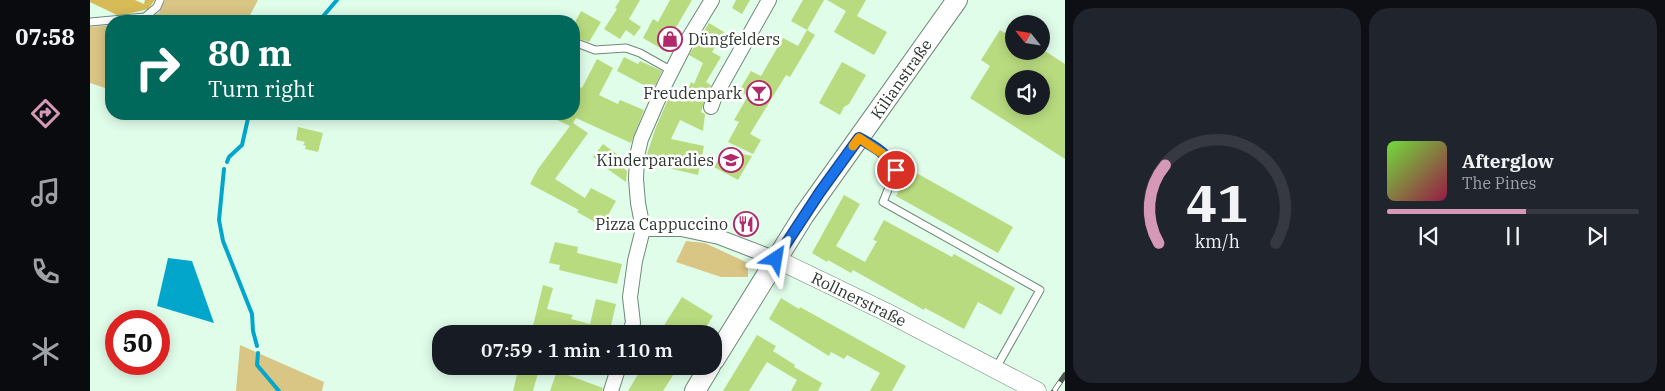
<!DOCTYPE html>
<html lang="en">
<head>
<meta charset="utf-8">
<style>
  :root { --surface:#171b24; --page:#20242c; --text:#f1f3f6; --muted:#9ea1a6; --line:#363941; --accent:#d598b6 }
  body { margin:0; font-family:"IBM Plex Serif",serif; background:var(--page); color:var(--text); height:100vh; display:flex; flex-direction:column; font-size:19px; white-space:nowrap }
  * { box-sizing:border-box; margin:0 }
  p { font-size:16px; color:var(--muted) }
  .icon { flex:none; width:28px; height:28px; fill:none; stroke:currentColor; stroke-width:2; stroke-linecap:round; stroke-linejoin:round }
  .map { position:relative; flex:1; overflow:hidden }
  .sheet { display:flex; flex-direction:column; gap:8px; padding:8px; background:#0d0f14; width:600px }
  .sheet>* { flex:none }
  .top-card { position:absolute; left:15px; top:15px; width:475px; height:105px; border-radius:20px; box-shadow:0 2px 12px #0003; background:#00695c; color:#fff; overflow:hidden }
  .needle { width:32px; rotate:300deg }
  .controls { position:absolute; left:915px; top:15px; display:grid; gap:10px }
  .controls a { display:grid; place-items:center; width:45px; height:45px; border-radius:50%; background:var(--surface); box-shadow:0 2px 12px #0003; font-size:25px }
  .speed { position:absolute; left:15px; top:310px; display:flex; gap:10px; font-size:25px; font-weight:700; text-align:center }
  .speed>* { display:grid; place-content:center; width:65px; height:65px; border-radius:50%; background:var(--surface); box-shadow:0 2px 12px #0003; line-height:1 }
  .speed .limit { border:8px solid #d22; background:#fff; color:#111 }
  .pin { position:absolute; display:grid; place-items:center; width:42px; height:42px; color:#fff; margin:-21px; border:2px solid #fff; border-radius:50%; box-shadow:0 1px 5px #0007 }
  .me { position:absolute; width:55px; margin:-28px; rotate:33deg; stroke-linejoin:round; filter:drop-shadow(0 0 4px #0008) }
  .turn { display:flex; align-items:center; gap:18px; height:105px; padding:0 20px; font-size:22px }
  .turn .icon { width:65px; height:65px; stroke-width:2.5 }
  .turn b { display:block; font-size:35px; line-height:42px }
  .sheet .tile { flex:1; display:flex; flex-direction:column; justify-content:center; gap:8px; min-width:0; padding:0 18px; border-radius:20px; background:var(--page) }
  .sheet .dial { align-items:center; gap:0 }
  .dial svg { height:130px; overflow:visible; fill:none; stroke:var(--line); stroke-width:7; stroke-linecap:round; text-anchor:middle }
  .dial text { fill:var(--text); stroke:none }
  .song { display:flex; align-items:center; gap:15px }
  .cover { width:60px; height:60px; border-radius:8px; background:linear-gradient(135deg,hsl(100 70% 55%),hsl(340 70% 35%)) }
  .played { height:5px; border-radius:2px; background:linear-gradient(90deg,var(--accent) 55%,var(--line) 55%) }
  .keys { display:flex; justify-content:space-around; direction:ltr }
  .sheet .tiles { flex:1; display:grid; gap:8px; grid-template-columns:repeat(2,1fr) }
  .trip { position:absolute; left:342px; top:325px; width:290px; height:50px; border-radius:20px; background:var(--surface); box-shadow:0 2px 12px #0003; font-weight:600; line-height:50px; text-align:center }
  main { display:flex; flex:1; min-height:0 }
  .menu { display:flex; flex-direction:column; width:90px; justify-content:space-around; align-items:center; background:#090b0e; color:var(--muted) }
  .menu .icon { width:35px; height:35px }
  .menu .selected { color:var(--accent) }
  .menu b { font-size:22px; color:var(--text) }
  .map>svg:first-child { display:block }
  .green { fill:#d9c584 }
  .forest { fill:#d7bb57 }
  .water { fill:#02a6cb }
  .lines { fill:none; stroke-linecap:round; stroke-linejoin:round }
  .stream { stroke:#02a6cb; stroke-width:4 }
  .building { fill:#b9db7f; fill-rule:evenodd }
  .service-casing { stroke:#6f8978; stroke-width:9 }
  .minor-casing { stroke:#6f8978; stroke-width:16 }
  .tertiary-casing { stroke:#6f8978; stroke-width:19 }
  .secondary-casing { stroke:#6f8978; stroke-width:22 }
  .service { stroke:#fff; stroke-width:7 }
  .minor { stroke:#fff; stroke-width:14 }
  .tertiary { stroke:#fff; stroke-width:18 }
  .secondary { stroke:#fff; stroke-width:20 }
  .rail-casing { stroke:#4b5950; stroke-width:5.5 }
  .rail { stroke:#fff; stroke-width:4; stroke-dasharray:11; stroke-linecap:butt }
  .route-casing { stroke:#114b97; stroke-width:12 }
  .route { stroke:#1a73e8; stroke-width:9 }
  .slow { stroke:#f59e0b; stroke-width:9 }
  .labels { text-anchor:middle; stroke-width:5; stroke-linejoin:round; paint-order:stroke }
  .poi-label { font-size:16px; fill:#2c3730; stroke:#fff; text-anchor:end }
  .street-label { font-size:16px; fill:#2c3730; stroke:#fff }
</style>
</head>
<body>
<main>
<nav class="menu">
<b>07:58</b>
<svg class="icon selected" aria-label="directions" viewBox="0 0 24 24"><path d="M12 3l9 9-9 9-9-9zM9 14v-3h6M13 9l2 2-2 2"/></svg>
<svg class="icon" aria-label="music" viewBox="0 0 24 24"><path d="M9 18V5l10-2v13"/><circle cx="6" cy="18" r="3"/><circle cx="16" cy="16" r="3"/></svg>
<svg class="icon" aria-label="phone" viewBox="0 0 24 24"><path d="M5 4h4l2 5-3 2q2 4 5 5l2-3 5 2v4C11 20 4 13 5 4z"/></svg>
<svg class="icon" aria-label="climate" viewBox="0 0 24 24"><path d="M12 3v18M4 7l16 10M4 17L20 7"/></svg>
</nav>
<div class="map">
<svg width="975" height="391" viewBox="0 0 975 391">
  <rect width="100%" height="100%" fill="#e0fdea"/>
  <!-- green -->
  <g class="green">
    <path d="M75 0H168L157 21H45L69 13Z"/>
    <path d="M21 25V90L0 83V27Z"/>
    <path d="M596 241 615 243 658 263V277H631L586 262Z"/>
    <path d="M150 345 234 382 232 391H146Z"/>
  </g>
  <!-- forest -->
  <path class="forest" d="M0 0H45L54 4 55 0H65L58 9 29 16 0 2Z"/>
  <!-- water -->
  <path class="water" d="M78 258 102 261 124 323 67 306Z"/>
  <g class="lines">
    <!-- stream -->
    <g class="stream">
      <path d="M69 18 71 21"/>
      <path d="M229 21 247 0"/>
      <path d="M137 162 139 157 152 145 159 114"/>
      <path d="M134 169 129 220 133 241 162 314 163 331 167 346"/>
      <path d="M168 353 167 365 189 391"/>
    </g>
  </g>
  <!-- building -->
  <g class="building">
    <path d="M530 0H550L539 19 551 27 544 36 536 30 530 39 514 29 527 9 525 8Z"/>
    <path d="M580 0H602L584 31 588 33 577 52 553 38 563 19 568 22Z"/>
    <path d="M646 0H660L652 14 642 8Z"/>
    <path d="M713 0H734L717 30 701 21Z"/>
    <path d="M737 0H776L767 16 797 32 784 55 744 32 756 11Z"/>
    <path d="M491 11 511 22 499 42 484 37V24Z"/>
    <path d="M924 19V51H955L975 64V159L880 98 900 66 891 60 910 30 915 33ZM924 79H951V106H924Z"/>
    <path d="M619 23 634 32 622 52 631 57 616 82 621 85 611 112 615 114 613 131 590 120 581 139 614 146 608 175 570 166V164L556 159V157L566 127 583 88 596 94 601 82 604 84 613 63 599 55Z"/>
    <path d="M717 30 725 35 700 77 696 75 660 134 671 140 663 154 638 142 649 122 644 120 658 96 649 91 661 71 671 76 693 38 708 46Z"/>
    <path d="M534 57 548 64 550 61 572 71 563 90 527 71Z"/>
    <path d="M507 59 523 68 509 95 528 104 530 100 554 110 541 143 486 118 483 123 498 133 465 179 495 198 501 188 526 201 512 226 487 212 489 210 440 184 448 169 480 126 454 114H484V94L488 86 492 88Z"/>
    <path d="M752 62 776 75 759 104 754 107 750 115 729 103Z"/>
    <path d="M208 127 233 133 228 152 215 149 216 146 213 145 215 142 206 140Z"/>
    <path d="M513 144 535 160 531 166 537 171 536 182 506 161 507 160 503 157Z"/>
    <path d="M634 150 662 156 648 180 624 167Z"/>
    <path d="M821 170 923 227 908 253 806 196Z"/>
    <path d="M754 195 770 204 746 246 775 262 787 241 783 240 794 220 862 257 864 254 925 288 911 315 888 302 874 329 835 308 834 310 763 270 761 273 738 260 737 262 722 253Z"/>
    <path d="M649 214 666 219 662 232 645 227Z"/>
    <path d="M465 242 488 247 487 253 532 264 527 284 469 270 470 265 459 263Z"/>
    <path d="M453 285 463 288 457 309 483 315 481 319 500 324 506 299 526 304 519 334H457L442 330Z"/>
    <path d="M592 297 623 316 612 334H572L575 329 573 327Z"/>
    <path d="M691 298 709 309 710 307 816 366 802 391H780L790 373 757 355 754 359 741 352 739 356 679 319Z"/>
    <path d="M667 335 686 346 683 351 705 365 704 367 732 383 728 391H701L707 380 677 362 659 391H633Z"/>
    <path d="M429 366H450L443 391H423Z"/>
    <path d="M553 366H589L573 391H538Z"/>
    <path d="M467 371 513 388 512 391H460Z"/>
  </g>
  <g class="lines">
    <defs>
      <g id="service">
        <path d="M0 22 55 17 67 7 70 0"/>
        <path d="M484 42 505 50 536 48 550 53 582 71"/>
        <path d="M769 138C785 147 797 154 806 170L793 202 950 290 906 368"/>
      </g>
      <g id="minor">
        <path d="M621 107 625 96 679 0"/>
        <path d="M553 229H591L629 237 686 259"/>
        <path d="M539 334 543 323 540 297 545 261 553 229 548 203 546 179 547 156 551 139 574 86 597 41 622 0"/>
        <path d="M521 391 529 366"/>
      </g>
      <path id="tertiary" d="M686 259 796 312 947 391"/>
      <g id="secondary">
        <path d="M624 360 714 215 867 0"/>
        <path d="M605 391 620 366"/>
      </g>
    </defs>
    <!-- service casing -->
    <use href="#service" class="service-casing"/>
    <!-- minor casing -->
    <use href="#minor" class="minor-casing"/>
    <!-- tertiary casing -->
    <use href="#tertiary" class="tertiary-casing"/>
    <!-- secondary casing -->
    <use href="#secondary" class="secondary-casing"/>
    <!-- service -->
    <use href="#service" class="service"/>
    <!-- minor -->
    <use href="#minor" class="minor"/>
    <!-- tertiary -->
    <use href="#tertiary" class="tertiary"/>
    <!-- secondary -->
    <use href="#secondary" class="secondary"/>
    <defs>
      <path id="rail" d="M964 391 975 375"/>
    </defs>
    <!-- rail casing -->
    <use href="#rail" class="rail-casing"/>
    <!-- rail -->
    <use href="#rail" class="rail"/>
  </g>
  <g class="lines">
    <defs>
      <path id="route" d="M686 259 730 192 769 138C785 147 797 153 806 170"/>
    </defs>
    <!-- route casing -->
    <use href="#route" class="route-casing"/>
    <!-- route -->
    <use href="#route" class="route"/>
    <!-- slow -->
    <path class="slow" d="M763 146 769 138 793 154"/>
  </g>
  <!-- icons -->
  <defs>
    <symbol id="shop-ring" viewBox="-11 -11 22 22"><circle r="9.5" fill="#fff" stroke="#b22868" stroke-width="1.5"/><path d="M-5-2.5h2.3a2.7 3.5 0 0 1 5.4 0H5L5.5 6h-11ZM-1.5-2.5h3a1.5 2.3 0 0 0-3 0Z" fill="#b22868"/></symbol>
    <symbol id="bar-ring" viewBox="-11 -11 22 22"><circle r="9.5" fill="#fff" stroke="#b22868" stroke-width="1.5"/><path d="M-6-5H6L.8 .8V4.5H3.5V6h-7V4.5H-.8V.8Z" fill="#b22868"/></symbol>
    <symbol id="school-ring" viewBox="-11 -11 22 22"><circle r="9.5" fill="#fff" stroke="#b22868" stroke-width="1.5"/><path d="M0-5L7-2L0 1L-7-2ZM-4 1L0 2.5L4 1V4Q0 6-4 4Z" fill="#b22868"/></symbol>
    <symbol id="restaurant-ring" viewBox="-11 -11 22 22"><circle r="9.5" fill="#fff" stroke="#b22868" stroke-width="1.5"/><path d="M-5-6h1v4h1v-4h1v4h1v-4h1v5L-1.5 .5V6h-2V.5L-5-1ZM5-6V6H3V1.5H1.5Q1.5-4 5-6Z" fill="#b22868"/></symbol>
  </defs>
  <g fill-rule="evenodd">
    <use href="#shop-ring" x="566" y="25" width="28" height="28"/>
    <use href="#bar-ring" x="655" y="79" width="28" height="28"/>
    <use href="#school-ring" x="627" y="146" width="28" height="28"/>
    <use href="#restaurant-ring" x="642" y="210" width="28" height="28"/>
  </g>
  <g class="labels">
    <!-- poi labels -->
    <g class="poi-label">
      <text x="598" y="45" text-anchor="start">Düngfelders</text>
      <text x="652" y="99">Freudenpark</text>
      <text x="624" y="166">Kinderparadies</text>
      <text x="638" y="230">Pizza Cappuccino</text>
    </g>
    <!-- street labels -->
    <g class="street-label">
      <text transform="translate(811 79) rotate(-55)" y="6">Kilianstraße</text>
      <text transform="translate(769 299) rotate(26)" y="6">Rollnerstraße</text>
    </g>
  </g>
</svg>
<div class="controls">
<a><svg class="needle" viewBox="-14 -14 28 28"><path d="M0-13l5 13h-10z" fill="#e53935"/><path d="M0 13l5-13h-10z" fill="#9ea1a6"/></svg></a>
<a><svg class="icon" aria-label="sound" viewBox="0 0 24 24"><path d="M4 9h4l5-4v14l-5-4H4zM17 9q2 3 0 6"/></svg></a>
</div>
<div class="speed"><div class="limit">50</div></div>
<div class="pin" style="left:806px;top:170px;background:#d93025"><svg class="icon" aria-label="arrive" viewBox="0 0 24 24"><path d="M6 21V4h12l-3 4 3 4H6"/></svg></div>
<svg class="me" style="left:686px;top:259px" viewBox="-20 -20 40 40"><path d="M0-17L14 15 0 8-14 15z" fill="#1a73e8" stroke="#fff" stroke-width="4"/></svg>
<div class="trip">07:59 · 1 min · 110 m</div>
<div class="top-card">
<div class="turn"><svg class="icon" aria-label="right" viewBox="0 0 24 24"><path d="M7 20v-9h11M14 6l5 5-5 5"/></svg><div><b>80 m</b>Turn right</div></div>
</div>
</div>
<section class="sheet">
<div class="tiles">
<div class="tile dial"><svg viewBox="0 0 100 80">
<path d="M14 69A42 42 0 1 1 86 69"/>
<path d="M14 69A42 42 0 0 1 18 21" stroke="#d598b6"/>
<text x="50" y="56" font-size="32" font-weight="700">41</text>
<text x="50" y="72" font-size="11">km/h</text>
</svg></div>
<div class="tile">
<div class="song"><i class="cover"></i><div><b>Afterglow</b><p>The Pines</p></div></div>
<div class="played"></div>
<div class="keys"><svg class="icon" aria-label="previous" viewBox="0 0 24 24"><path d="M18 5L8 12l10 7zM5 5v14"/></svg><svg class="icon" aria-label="pause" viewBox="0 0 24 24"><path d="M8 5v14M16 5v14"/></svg><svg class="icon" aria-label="next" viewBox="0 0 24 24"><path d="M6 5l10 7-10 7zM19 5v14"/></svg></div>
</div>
</div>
</section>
</main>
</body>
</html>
